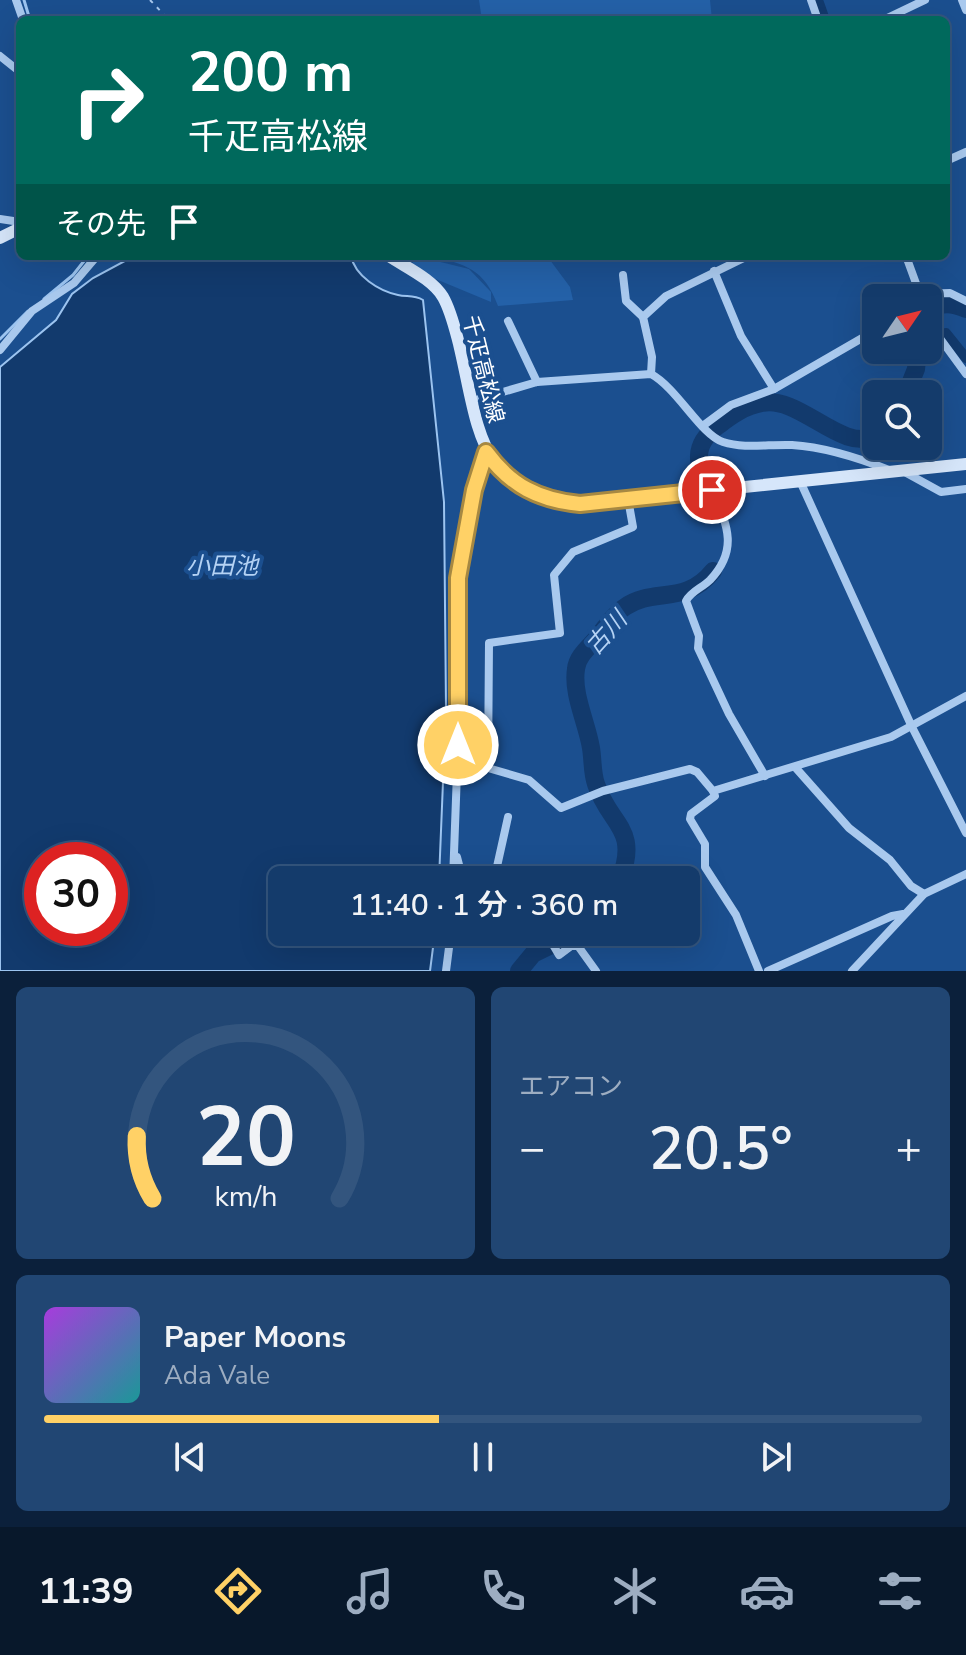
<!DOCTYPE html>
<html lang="ja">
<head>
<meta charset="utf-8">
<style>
  :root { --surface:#143b6b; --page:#214673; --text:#f1f3f6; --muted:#9dadc1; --line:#33557e; --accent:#ffd166 }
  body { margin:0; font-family:"Nunito Sans","Noto Sans JP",sans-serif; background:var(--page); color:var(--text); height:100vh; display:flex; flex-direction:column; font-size:30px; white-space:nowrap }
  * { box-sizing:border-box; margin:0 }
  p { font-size:26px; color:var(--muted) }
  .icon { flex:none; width:44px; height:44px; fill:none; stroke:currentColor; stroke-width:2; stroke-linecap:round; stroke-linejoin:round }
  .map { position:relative; height:971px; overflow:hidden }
  .sheet { display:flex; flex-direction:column; gap:16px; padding:16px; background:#0b203b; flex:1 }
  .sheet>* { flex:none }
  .guide { position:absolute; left:16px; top:16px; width:934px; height:244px; border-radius:12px; box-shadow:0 8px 32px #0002,0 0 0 2px var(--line); background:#00695c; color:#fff; overflow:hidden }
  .needle { width:52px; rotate:55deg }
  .controls { position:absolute; left:862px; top:284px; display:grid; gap:16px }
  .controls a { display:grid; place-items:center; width:80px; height:80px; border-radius:12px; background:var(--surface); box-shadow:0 8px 32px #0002,0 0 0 2px var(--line); font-size:40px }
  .speed { position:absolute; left:24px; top:842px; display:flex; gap:16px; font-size:40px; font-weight:700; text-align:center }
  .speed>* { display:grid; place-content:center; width:104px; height:104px; border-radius:50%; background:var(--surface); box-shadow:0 8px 32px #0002,0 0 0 2px var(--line); line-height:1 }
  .speed .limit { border:12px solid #d22; background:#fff; color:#111 }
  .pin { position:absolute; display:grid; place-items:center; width:68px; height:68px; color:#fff; margin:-34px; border:4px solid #fff; border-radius:50%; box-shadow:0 2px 8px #0007 }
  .me { position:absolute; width:88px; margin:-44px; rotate:0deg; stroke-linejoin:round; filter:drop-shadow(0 0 6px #0008) }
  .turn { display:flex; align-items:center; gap:28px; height:168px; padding:0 40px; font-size:36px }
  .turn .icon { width:104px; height:104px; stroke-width:2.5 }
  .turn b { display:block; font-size:56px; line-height:68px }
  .then { display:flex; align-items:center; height:76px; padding:0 40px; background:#0003; gap:16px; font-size:30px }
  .big { font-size:60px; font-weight:600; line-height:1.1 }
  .sheet .tile { flex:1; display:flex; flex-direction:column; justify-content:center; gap:12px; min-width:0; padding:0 28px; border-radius:12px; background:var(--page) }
  .sheet .dial { align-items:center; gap:0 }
  .dial svg { height:208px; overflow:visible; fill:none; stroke:var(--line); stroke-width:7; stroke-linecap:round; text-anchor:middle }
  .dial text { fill:var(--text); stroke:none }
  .song { display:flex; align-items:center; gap:24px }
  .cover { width:96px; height:96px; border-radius:12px; background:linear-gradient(135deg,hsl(280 70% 55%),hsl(180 70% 35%)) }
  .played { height:8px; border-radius:4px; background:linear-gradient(90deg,var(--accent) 45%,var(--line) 45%) }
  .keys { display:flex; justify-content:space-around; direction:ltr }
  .heat { display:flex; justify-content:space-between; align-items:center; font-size:44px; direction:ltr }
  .sheet .tiles { flex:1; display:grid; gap:16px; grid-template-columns:1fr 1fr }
  .tile:last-child { grid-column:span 2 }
  .trip { position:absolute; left:268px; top:866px; width:432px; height:80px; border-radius:12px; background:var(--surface); box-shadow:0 8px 32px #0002,0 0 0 2px var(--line); font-weight:600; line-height:80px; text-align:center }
  .menu { display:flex; height:128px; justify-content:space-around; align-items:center; background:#08182b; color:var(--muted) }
  .menu .icon { width:56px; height:56px }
  .menu .active { color:var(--accent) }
  .menu b { font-size:36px; color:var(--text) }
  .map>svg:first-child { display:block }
  .green { fill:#2461a8 }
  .water { fill:#123a6d; stroke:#9cc4f0; stroke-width:2; fill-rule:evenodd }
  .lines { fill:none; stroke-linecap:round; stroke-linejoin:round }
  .stream { stroke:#9cc4f0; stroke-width:3 }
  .canal { stroke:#123a6d; stroke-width:10 }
  .river { stroke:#123a6d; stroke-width:18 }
  .path { stroke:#a9c9ee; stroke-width:2; stroke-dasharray:4 6; stroke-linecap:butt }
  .minor { stroke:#a9c9ee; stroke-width:8 }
  .secondary { stroke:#d6e6fa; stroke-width:12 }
  .route-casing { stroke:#a68842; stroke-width:20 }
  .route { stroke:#ffd166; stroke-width:14 }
  .labels { text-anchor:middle; stroke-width:8; stroke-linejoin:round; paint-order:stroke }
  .street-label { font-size:22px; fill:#fff; stroke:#1b4f8f }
  .water-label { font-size:24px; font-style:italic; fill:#b5d3f5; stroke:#1b4f8f }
</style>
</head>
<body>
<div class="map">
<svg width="966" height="971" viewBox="0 0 966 971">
  <rect width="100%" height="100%" fill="#1b4f8f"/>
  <!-- green -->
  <g class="green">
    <path d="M479 0H710L712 20H482Z"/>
    <path d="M416 256 469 269 491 292V302L426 275 411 266Z"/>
    <path d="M429 256H547L570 287 573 300 498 306C484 268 465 264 429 256Z"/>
  </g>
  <!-- water -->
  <path class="water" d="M134 256H351C355 276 379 291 398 295 407 297 414 295 423 300L444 502 446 708 439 880H282V932H435L430 971H0V367L56 320 72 294 93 278ZM42 860H110V928H42Z"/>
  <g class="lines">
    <!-- stream -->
    <g class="stream">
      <path d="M24 0 30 20"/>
      <path d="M44 299 73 275 88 256"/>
      <path d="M0 339 28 311"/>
      <path d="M499 932 550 944"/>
      <path d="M574 934 581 944"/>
    </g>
    <!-- canal -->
    <g class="canal">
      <path d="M818 0 825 20"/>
      <path d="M946 333 966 358"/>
    </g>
    <!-- river -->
    <g class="river">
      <path d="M928 311C942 302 951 303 966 309"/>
      <path d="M906 394 916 369 918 350"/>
      <path d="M715 506C703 473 684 450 719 425 732 415 745 406 762 403 800 395 841 453 876 436"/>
      <path d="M620 880C640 827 609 825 596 784 592 773 593 760 591 748 587 723 572 694 576 669 577 657 588 648 596 639 604 629 614 614 625 607 653 587 685 606 713 571"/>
      <path d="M519 971 533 954 578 932"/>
    </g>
    <!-- path -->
    <path class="path" d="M150 0 169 20"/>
    <!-- minor -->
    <g class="minor">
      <path d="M16 0 23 20"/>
      <path d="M811 0 818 20"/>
      <path d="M962 0 966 10"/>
      <path d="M883 20 925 0"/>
      <path d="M0 56 20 72"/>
      <path d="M946 161 966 152"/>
      <path d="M0 219 20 222"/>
      <path d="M906 256 921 297"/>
      <path d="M714 271 741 336 774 389 876 330"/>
      <path d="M623 275 626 301 643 317"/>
      <path d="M918 298 920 294 950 293 966 301"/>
      <path d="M928 314 939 337 966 374"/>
      <path d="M508 321 537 382"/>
      <path d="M0 350 32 311 74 283 97 256"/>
      <path d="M651 374 652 357 643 317 666 296 748 256"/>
      <path d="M472 401 537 382 651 374C677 388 701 435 723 442 744 449 769 444 792 445 823 447 859 458 889 470"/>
      <path d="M704 425 731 405 774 389"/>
      <path d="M901 470 941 492 966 489"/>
      <path d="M800 481 912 727 966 833"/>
      <path d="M712 490C726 523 740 548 710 580 702 588 691 591 686 601L699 636 698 648 729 714 765 776"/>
      <path d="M628 499 633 527 573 552 554 575 560 633 489 643 488 768 529 780 561 808 603 791 690 769 697 772 713 791 891 737 966 696"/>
      <path d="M795 767 849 828 890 860 911 886 924 894"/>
      <path d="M713 791 715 796 691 814 690 819 705 844V867L736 915 759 971"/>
      <path d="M457 857 463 880"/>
      <path d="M453 880 458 745V578L474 490 486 452"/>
      <path d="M494 880 508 817"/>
      <path d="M526 932 549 938 559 955 571 946H578L596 971"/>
      <path d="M446 971 451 932"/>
      <path d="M768 971 892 916 903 914"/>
      <path d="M852 971 924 894 966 874"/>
    </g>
    <!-- secondary -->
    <g class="secondary">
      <path d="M0 238 20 228"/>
      <path d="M389 256C407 268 432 279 443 297 451 311 455 329 459 344 479 427 476 494 580 504L966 464"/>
    </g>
  </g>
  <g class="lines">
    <defs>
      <path id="route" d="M458 745V578L474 490 486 452C511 486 539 500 580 504L712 490"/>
    </defs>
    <!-- route casing -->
    <use href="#route" class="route-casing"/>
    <!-- route -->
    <use href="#route" class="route"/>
  </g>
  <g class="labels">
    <!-- street labels -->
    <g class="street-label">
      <text transform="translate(484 369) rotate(76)" y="8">千疋高松線</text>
    </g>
    <!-- water labels -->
    <g class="water-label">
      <text x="222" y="574">小田池</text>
      <text transform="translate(606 633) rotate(-48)" y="8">古川</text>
    </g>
  </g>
</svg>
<div class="controls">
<a><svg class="needle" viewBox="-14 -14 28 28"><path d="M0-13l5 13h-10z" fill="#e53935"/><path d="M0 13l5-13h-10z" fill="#9dadc1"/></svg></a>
<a><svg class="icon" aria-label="search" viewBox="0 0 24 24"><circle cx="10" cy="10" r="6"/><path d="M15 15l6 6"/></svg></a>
</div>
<div class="speed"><div class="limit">30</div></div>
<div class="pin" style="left:712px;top:490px;background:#d93025"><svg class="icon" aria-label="arrive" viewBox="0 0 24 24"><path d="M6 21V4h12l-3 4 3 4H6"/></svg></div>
<svg class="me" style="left:458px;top:745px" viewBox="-20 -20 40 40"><circle r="17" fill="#ffd166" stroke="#fff" stroke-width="3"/><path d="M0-11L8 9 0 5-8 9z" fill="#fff"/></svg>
<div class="trip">11:40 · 1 分 · 360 m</div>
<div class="guide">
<div class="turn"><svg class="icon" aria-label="right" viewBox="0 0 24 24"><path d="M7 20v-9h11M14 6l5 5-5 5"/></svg><div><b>200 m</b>千疋高松線</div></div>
<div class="then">その先<svg class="icon" aria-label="arrive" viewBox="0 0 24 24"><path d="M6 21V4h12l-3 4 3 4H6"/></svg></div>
</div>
</div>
<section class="sheet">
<div class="tiles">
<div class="tile dial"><svg viewBox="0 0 100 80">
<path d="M14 69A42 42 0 1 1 86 69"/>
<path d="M14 69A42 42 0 0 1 8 45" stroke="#ffd166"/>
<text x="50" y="56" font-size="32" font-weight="700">20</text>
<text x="50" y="72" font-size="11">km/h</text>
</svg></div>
<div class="tile"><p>エアコン</p>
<div class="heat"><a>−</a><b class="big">20.5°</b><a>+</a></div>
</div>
<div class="tile">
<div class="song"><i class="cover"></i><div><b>Paper Moons</b><p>Ada Vale</p></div></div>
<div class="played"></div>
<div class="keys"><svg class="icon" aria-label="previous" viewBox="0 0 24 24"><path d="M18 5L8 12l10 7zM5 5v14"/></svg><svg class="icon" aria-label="pause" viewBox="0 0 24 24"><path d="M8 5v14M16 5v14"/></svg><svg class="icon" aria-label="next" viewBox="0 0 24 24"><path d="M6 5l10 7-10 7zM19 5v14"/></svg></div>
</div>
</div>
</section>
<nav class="menu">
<b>11:39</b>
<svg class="icon active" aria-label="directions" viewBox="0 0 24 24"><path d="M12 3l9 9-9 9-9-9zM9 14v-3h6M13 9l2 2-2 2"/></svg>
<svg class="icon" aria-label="music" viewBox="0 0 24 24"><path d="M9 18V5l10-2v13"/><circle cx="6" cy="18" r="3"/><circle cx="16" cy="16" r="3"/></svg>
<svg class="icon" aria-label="phone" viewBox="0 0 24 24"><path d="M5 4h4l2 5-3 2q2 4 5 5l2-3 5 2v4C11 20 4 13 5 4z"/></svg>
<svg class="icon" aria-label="climate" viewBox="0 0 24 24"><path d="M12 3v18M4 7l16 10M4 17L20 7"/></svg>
<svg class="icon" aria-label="car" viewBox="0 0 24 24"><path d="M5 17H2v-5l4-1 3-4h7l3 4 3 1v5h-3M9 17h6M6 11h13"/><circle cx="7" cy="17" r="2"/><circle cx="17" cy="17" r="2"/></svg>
<svg class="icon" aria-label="filters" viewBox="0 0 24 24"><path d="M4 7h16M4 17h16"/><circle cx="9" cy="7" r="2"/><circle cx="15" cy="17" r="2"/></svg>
</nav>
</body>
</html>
